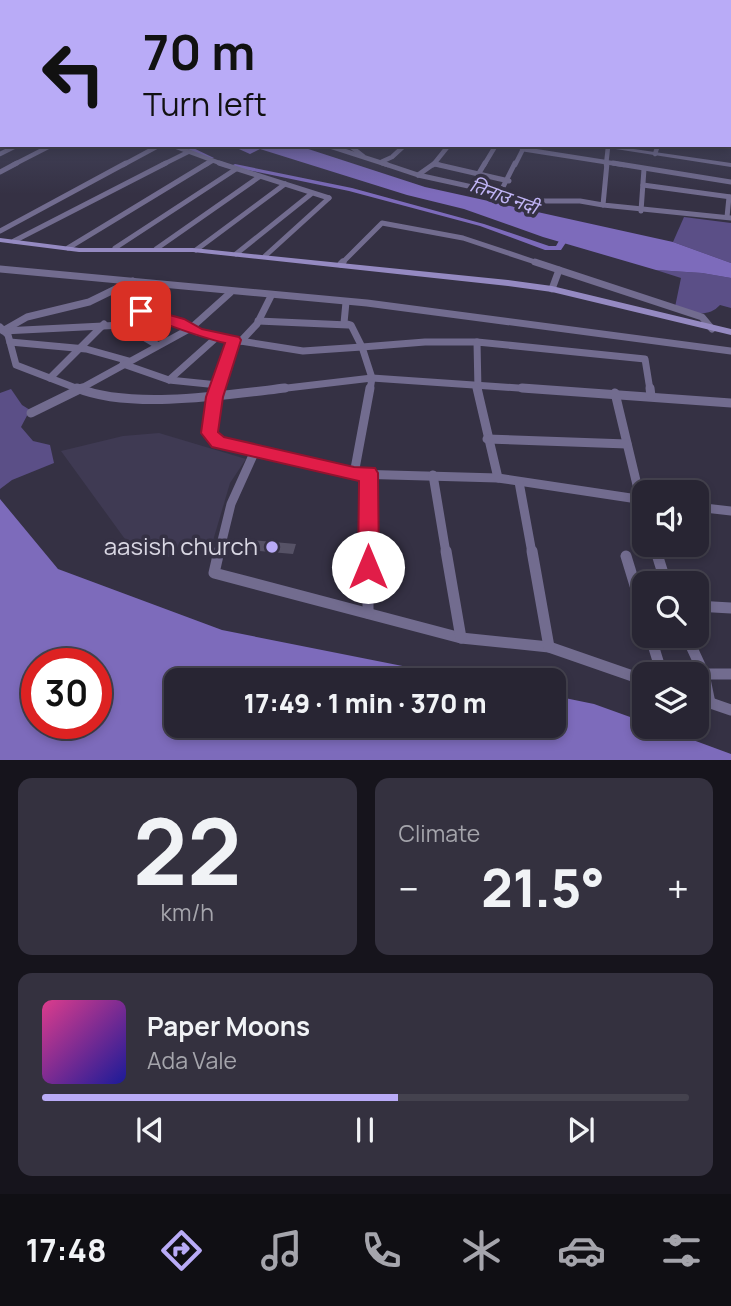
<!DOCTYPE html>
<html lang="en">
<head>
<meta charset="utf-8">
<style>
  :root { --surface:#282533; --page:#34313f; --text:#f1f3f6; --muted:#a5a5ac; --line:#44424e; --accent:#b9abf7 }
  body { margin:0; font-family:Manrope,"Noto Sans Devanagari",sans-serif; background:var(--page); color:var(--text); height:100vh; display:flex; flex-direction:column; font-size:26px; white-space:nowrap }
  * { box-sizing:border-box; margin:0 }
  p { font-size:23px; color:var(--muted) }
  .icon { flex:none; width:38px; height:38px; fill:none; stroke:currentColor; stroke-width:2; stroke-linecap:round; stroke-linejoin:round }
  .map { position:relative; height:760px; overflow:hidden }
  .drawer { display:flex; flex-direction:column; gap:18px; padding:18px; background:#16141c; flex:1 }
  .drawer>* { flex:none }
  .banner { position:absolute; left:0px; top:0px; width:732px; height:147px; box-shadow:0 4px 10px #0003,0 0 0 2px var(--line); background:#b9abf7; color:#111; overflow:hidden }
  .fabs { position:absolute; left:632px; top:480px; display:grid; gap:14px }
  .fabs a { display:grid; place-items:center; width:77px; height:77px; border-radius:14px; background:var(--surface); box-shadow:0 4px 10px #0003,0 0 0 2px var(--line); font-size:35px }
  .speed { position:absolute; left:21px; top:648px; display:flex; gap:14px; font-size:35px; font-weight:700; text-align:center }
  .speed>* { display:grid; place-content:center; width:91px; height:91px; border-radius:50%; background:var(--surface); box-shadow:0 4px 10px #0003,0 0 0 2px var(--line); line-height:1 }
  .speed .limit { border:10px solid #d22; background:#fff; color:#111 }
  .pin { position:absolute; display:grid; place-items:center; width:60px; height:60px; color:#fff; margin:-30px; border-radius:14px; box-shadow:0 4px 10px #0006 }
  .me { position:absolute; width:77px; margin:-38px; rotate:0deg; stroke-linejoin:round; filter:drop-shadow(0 0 5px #0008) }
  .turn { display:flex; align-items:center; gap:24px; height:147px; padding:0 28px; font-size:32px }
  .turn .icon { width:91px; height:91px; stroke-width:2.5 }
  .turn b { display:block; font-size:49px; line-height:60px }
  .big { font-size:52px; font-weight:800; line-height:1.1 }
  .drawer .card { flex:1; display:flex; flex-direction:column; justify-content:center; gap:10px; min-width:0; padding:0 24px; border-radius:14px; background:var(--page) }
  .drawer .dial { align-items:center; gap:0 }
  .dial b { font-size:91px; line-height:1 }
  .song { display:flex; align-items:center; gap:21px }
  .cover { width:84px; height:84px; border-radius:10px; background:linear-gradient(135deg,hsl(330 70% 55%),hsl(240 70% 35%)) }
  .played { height:7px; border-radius:4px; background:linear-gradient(90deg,var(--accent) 55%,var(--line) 55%) }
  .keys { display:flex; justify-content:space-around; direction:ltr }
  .heat { display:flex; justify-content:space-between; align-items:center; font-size:38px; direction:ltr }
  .drawer .tiles { flex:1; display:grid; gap:18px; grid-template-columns:1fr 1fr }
  .card:last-child { grid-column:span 2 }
  .trip { position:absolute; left:164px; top:668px; width:402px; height:70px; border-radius:14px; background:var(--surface); box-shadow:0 4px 10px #0003,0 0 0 2px var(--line); font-weight:800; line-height:70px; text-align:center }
  .menu { display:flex; height:112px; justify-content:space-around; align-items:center; background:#100f14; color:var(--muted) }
  .menu .icon { width:49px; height:49px }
  .menu .on { color:var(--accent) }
  .menu b { font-size:32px; color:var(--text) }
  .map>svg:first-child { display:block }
  .built { fill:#3f3a53 }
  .green { fill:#5b4f87 }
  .water { fill:#7d6bbb; fill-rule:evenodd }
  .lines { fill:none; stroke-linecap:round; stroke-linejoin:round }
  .canal { fill:#7d6bbb; fill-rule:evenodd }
  .building { fill:#565266 }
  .minor-far4 { stroke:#726c8f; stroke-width:4.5 }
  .minor-far3 { stroke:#726c8f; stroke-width:5 }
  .minor-far2 { stroke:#726c8f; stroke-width:7 }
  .minor-far1 { stroke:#726c8f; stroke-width:9 }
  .minor { stroke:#726c8f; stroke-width:11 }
  .tertiary { fill:#726c8f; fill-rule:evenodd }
  .secondary { fill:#958ac2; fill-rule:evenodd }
  .trunk { fill:#bbaef4; fill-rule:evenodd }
  .route { fill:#e11d48; stroke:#92132f; stroke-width:2 }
  .poi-dot { fill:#b9abf7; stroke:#353144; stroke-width:2.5 }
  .labels { text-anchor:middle; stroke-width:7; stroke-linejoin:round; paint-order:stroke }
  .far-water-label { font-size:19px; font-style:italic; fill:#c0b4f5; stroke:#353144 }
  .near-poi-label { font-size:24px; fill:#d9d7e3; stroke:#353144; text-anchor:end }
</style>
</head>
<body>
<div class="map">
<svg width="731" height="760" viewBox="0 0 731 760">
  <rect width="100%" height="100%" fill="#353144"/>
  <!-- built -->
  <path class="built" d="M159 433 246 459 230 483 212 544 180 542 173 558 130 546 61 451 123 436Z"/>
  <!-- green -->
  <g class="green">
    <path d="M684 217 731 223V263L673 242Z"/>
    <path d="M656 270 702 273 731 278V308L720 305C707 319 691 312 675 307L681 278Z"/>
    <path d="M11 389 22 405 30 410 21 427 33 441 50 445 54 463 12 480 0 489V393Z"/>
  </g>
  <!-- water -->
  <g class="water">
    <path d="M230 145H296L425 187 673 242 731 263V278L702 273 656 270 543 237 464 209 407 195 260 149 250 154Z"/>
    <path d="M0 499 58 569 222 630 478 681H177V726H555V696L594 704 644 722V726H655L731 754V760H0ZM37 663H96V723H37Z"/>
  </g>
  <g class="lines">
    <!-- canal -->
    <g class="canal">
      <rect x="0" y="104" width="2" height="2"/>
      <rect x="0" y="126" width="2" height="4"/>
      <path d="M179 145H187L214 158 209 159Z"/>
      <path d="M235 164 352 188 484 224 549 246H556L560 239H563L567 241 561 250H545L480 226 349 191 233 167V165Z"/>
    </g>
  </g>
  <!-- building -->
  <path class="building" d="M252 540 296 544 293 554 249 550Z"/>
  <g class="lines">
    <!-- minor-far4 -->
    <g class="minor-far4">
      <path d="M171 145 225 165"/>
      <path d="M326 145 388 165"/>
      <path d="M349 145 363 156"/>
      <path d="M522 149 624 165"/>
      <path d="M0 154 18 145"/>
      <path d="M655 154 658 145"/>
      <path d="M381 162 392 157 405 145"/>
      <path d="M435 164 440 165"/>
      <path d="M13 165 52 145"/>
      <path d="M123 165 160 145"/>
      <path d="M162 165 188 152"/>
      <path d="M205 165 212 161"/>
      <path d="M433 165 449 145"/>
      <path d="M484 165 496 145"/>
      <path d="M515 165 525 145"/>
      <path d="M606 165 608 147"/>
    </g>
    <!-- minor-far3 -->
    <g class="minor-far3">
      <path d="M219 163 329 198"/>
      <path d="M382 163 418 175 536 201H580L603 205"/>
      <path d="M607 163 603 205 731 218"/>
      <path d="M613 163 731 182"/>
      <path d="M435 164 509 181"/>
      <path d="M0 172 17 163"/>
      <path d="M479 173 485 163"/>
      <path d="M418 175 435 163"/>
      <path d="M643 185 731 197"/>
      <path d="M501 191 515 163"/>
      <path d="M641 211 644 169"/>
      <path d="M727 217 729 197"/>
      <path d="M0 231 126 163"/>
      <path d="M14 241 166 163"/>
      <path d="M68 248 208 163"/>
      <path d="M115 248 236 169"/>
      <path d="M156 249 259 177"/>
      <path d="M196 250 285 184"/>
      <path d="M236 254 311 194"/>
      <path d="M265 256 329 198"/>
      <path d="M341 264 382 223 463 238 541 264"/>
    </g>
    <!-- minor-far2 -->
    <g class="minor-far2">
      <path d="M535 262 702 317 712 329"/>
      <path d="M341 264 343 262"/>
      <path d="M0 269 367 303 731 351"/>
      <path d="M133 281 141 311 179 322 197 332 234 340 303 351 362 347 372 378 370 390"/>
      <path d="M552 289 559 270"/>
      <path d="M346 302 344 323 351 325 362 347 425 342H477"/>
      <path d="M258 321 348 325"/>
      <path d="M123 325 141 311"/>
      <path d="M0 327 8 335 16 365 81 390"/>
      <path d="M6 329 27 317 89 302 130 282"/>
      <path d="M3 331 123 325 157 345"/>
      <path d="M241 341 257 324 271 296"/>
      <path d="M10 342 86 349 129 361"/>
      <path d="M123 364 169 380 218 385"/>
      <path d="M50 378 104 324"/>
      <path d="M169 380 217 337"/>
      <path d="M78 390 191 328 230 293"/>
      <path d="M216 390 234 340"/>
      <path d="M270 390 372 378 547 390"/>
      <path d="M478 390 477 342 645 359 650 390"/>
    </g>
    <!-- minor-far1 -->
    <g class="minor-far1">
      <path d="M77 388C131 410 227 395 285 388"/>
      <path d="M217 388 209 433 219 442 354 474 498 478 644 500"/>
      <path d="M477 388 498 478"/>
      <path d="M522 388 731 403"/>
      <path d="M650 388 651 396"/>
      <path d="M615 393 644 514"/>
      <path d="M31 413 82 388"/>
      <path d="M487 439 627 444"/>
      <path d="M354 474 370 388"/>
      <path d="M433 475 446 553"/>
      <path d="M519 482 532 553"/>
      <path d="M696 507 731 511"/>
      <path d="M654 544 657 553"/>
      <path d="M219 553 231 504 254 453"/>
      <path d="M368 553 369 473"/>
    </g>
    <!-- minor -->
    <g class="minor">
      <path d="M219 551 214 573 461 638 549 647 644 680"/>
      <path d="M446 551 461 638"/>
      <path d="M532 551 549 647"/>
      <path d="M656 551 666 583"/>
      <path d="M626 556 644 615"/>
      <path d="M696 606 731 608"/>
      <path d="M368 613V551"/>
      <path d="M650 635 662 674"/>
      <path d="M686 635 704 674 710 703"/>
      <path d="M704 674H731"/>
      <path d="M696 698 731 710"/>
    </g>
    <!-- tertiary -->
    <path class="tertiary" d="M590 145H606L731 163V167Z"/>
    <!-- secondary -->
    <path class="secondary" d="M0 238 79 248H193L508 280 552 286 731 329V335L552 292 508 286 193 252H79L0 242Z"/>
    <!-- trunk -->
    <rect class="trunk" x="730" y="95" width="1" height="4"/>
  </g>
  <!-- sky -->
  <linearGradient id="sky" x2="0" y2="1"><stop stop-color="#1d1b25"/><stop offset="0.45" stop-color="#4b4e67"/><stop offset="1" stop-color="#4b4e67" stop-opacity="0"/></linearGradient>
  <rect width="731" height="194" fill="url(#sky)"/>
  <!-- route -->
  <path class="route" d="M141 307 184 319 202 329 239 337 241 340 223 397 218 432 224 437 354 467 375 468 378 473 379 567 376 573 368 576 361 573 358 567 359 481 212 447 201 433 206 397 225 343C194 336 166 323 136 314L134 311Z"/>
  <!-- markers -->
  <circle class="poi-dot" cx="272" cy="547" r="7"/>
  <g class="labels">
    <!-- far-water labels -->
    <g class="far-water-label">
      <text transform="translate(504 196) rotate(20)" y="7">तिनाउ नदी</text>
    </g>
    <!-- near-poi labels -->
    <g class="near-poi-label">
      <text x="258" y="555">aasish church</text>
    </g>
  </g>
</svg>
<div class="fabs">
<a><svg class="icon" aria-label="sound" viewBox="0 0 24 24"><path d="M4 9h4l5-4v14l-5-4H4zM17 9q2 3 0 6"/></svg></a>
<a><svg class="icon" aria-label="search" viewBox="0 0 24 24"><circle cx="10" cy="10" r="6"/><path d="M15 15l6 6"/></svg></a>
<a><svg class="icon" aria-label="layers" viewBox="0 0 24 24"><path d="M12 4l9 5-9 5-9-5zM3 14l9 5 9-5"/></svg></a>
</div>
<div class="speed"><div class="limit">30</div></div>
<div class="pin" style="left:141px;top:311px;background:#d93025"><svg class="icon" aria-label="arrive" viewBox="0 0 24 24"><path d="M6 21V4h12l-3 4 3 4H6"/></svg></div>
<svg class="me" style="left:368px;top:567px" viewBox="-20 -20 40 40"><circle r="19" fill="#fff"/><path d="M0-13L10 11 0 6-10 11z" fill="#e11d48"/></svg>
<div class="trip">17:49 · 1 min · 370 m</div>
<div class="banner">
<div class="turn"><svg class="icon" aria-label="left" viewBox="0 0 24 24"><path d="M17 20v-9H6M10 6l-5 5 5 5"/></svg><div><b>70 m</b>Turn left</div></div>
</div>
</div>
<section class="drawer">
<div class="tiles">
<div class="card dial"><b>22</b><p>km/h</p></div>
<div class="card"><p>Climate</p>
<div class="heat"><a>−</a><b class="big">21.5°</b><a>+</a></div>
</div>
<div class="card">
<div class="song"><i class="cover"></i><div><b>Paper Moons</b><p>Ada Vale</p></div></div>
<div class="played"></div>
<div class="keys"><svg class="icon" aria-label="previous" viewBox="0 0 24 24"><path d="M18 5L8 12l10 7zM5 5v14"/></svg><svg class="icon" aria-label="pause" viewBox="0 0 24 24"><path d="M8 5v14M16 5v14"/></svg><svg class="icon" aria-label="next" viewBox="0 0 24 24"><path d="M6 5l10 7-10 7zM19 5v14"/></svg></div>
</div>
</div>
</section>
<nav class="menu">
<b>17:48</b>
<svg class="icon on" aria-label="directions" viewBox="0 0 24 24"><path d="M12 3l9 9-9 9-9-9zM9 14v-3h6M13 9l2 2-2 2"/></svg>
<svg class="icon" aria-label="music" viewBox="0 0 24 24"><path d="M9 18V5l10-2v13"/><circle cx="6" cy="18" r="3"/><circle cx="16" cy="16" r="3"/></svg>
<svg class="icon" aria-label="phone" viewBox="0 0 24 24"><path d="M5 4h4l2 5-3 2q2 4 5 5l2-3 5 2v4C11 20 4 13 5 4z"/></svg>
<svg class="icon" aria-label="climate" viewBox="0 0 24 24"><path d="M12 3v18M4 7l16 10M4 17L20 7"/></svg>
<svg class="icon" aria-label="car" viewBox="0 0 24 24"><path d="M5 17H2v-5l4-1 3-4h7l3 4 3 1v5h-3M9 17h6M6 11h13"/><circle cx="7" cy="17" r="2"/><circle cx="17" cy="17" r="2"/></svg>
<svg class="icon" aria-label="filters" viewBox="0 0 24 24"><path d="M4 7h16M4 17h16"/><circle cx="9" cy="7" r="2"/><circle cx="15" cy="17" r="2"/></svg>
</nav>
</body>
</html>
